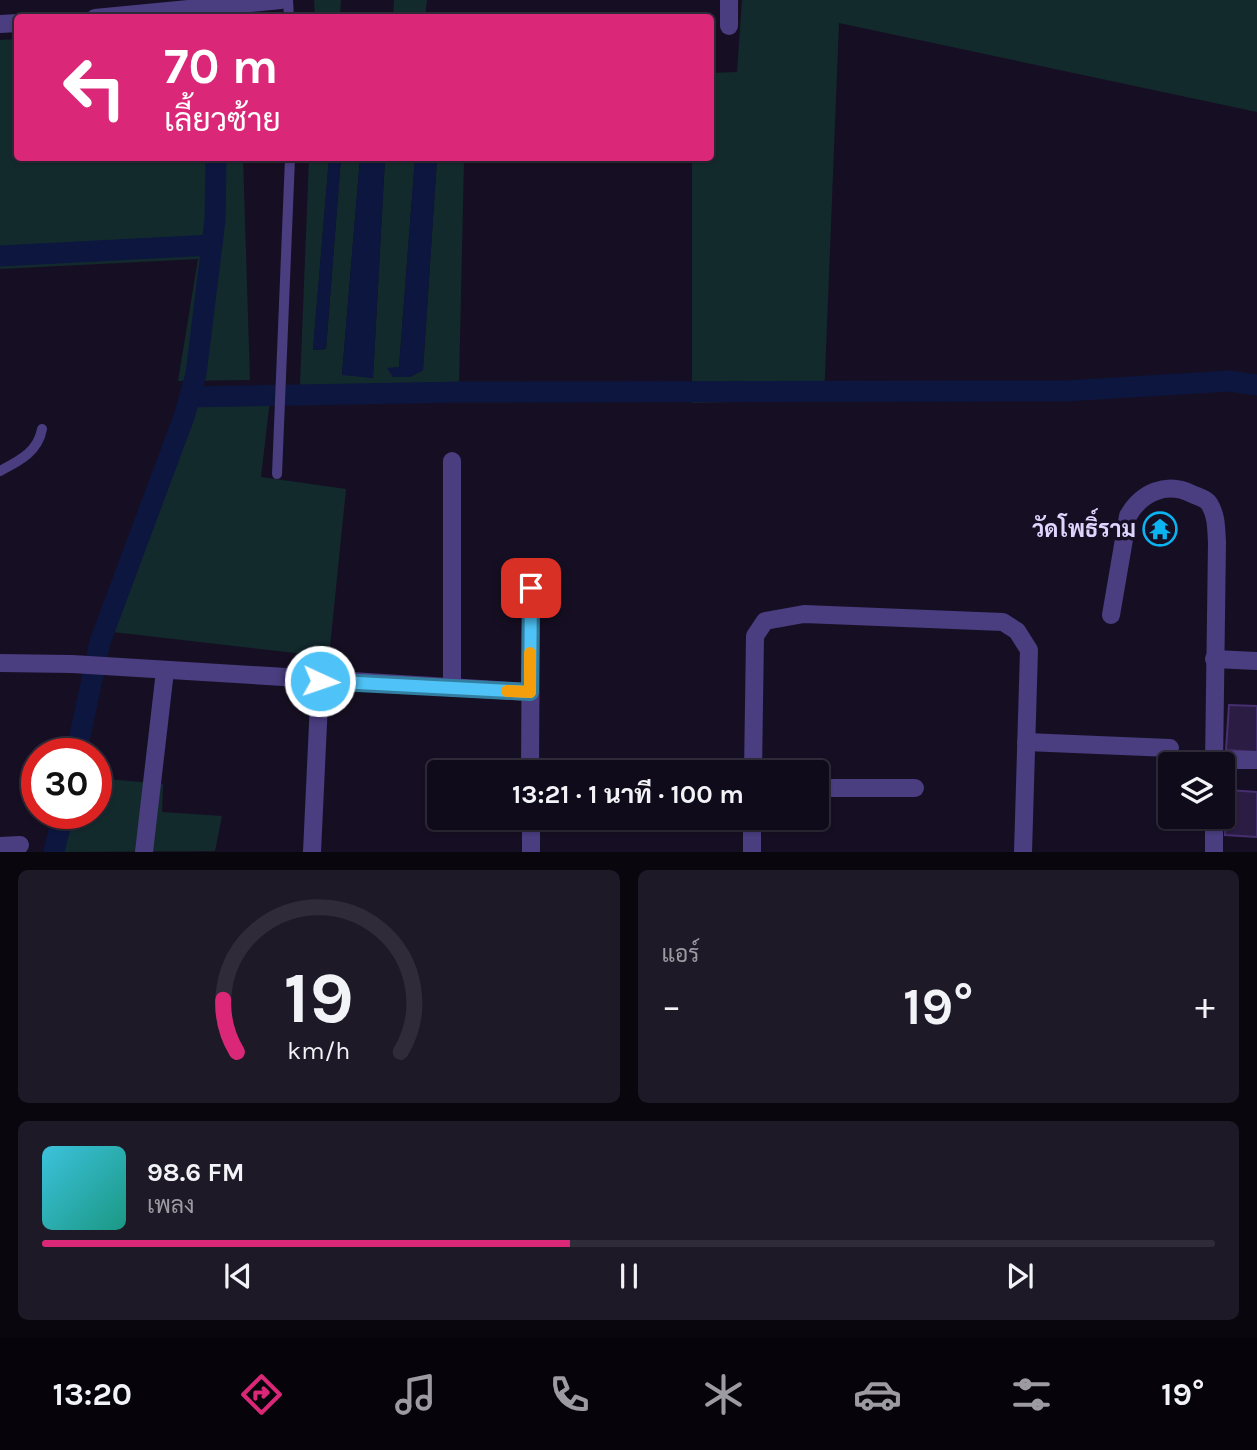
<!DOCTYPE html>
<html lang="th">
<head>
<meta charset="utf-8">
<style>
  :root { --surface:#100b1a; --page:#1e1927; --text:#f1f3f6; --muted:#9c9ba2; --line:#302b39; --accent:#db2777 }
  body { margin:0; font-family:Karla,Sarabun,sans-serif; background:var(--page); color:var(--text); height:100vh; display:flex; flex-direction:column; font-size:26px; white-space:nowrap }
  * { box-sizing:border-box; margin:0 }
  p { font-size:23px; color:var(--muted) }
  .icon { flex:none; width:38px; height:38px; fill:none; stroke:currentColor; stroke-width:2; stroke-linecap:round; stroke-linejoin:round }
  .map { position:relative; height:852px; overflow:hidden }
  .details { display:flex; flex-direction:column; gap:18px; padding:18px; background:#09060e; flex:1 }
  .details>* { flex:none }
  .hud { position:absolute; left:14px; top:14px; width:700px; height:147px; border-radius:7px; box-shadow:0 2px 5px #0004,0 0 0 2px var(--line); background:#db2777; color:#fff; overflow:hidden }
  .fabs { position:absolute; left:1158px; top:752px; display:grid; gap:14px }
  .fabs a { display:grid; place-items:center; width:77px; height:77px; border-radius:7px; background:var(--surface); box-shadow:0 2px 5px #0004,0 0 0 2px var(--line); font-size:35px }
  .speed { position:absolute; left:21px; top:738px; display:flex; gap:14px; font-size:35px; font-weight:700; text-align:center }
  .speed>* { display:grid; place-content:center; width:91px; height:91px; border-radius:50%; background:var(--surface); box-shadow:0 2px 5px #0004,0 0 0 2px var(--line); line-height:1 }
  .speed .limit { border:10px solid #d22; background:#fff; color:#111 }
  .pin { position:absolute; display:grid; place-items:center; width:60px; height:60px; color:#fff; margin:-30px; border-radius:14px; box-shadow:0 4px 10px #0006 }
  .me { position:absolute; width:77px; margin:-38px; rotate:93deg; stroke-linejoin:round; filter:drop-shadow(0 0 5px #0008) }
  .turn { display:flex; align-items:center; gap:24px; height:147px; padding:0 35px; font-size:32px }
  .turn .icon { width:91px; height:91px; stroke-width:2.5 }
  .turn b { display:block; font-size:49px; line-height:60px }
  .big { font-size:52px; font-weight:700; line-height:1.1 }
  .details .card { flex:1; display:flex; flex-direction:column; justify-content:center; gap:10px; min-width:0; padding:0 24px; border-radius:10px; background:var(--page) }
  .details .dial { align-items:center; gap:0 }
  .dial svg { height:182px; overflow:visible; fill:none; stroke:var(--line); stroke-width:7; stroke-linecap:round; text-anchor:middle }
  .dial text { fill:var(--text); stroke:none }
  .song { display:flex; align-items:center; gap:21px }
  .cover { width:84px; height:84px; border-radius:10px; background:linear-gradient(135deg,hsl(190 70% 55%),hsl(170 70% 35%)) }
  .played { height:7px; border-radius:4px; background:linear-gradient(90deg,var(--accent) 45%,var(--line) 45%) }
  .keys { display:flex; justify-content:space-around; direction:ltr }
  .heat { display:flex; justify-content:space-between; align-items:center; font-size:38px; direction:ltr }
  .details .tiles { flex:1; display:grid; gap:18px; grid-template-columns:1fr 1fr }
  .card:last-child { grid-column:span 2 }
  .trip { position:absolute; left:427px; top:760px; width:402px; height:70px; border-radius:7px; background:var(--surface); box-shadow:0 2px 5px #0004,0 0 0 2px var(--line); font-weight:700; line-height:70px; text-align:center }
  .tabs { display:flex; height:112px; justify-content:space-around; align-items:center; background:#06040a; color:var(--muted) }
  .tabs .icon { width:49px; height:49px }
  .tabs .selected { color:var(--accent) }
  .tabs b { font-size:32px; color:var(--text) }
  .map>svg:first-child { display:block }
  .green { fill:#132a2d }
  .water { fill:#0c163f }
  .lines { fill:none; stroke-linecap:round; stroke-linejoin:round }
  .canal { stroke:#0c163f; stroke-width:21 }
  .building { fill:#2b1c43; stroke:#462f6e; stroke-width:2 }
  .service { stroke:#4a3d80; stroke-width:10 }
  .minor { stroke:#4a3d80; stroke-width:18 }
  .route-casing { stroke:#337fa1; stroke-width:18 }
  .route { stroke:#4fc3f7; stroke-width:12 }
  .slow { stroke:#f59e0b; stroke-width:12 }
  .labels { text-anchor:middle; stroke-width:7; stroke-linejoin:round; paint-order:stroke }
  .poi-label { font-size:23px; font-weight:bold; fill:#dfd4fd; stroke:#160f23; text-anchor:end }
</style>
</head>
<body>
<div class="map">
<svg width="1257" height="852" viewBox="0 0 1257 852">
  <rect width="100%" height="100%" fill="#160f23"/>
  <!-- green -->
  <g class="green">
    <path d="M314 0H341L340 17H315Z"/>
    <path d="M394 0H427L425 17 393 18Z"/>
    <path d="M742 0H1257V112L839 23 824 400 692 403V158H710L711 73 737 72Z"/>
    <path d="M17 39 18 158H243L250 380 178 381 198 259 0 269V40Z"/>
    <path d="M309 158H329L313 350 326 349 341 158H360L342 374 373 378 385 158H415L399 367 388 369 393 377H410L423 370 437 158H464L459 384 300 385Z"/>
    <path d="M270 400 261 477 346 489 329 657 113 632 197 402Z"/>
    <path d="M96 778 163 784 162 812 222 816 215 851 63 852 75 814H96Z"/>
  </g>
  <!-- water -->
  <g class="water">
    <path d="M329 158H341L326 349 313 350Z"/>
    <path d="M360 158H385L373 378 342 375Z"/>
    <path d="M415 158H437L423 370 410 377H393L387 368 399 367Z"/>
  </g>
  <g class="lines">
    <!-- canal -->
    <g class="canal">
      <path d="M0 256 212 245"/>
      <path d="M190 397 464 392 1065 391 1230 381 1257 385"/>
      <path d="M76 754 100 642 184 417 196 374 215 220 216 158"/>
      <path d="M54 852 63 814"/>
    </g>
  </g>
  <!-- building -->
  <g class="building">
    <path d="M1229 705 1257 706V752L1226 750Z"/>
    <path d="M1228 790 1257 792V837L1225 835Z"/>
  </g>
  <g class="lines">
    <!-- service -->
    <g class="service">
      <path d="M288 0 289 18"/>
      <path d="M0 471C19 461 38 452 42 429"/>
      <path d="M277 474 290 158"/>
    </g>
    <!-- minor -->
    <g class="minor">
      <path d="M95 18 281 0"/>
      <path d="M0 24 18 23"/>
      <path d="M729 26V0"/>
      <path d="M452 461V688"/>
      <path d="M1111 615 1128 516C1141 493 1166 481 1192 494 1199 497 1207 499 1210 505 1217 517 1216 530 1217 542L1214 765"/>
      <path d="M1214 659 1257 661"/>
      <path d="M0 663 72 664 530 692"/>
      <path d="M1026 742 1170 748"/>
      <path d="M1234 760H1257"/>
      <path d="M530 772 531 588"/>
      <path d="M753 772 755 636 765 621 804 614 1003 622 1017 631 1029 650 1023 852"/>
      <path d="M817 788H915"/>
      <path d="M531 817V852"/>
      <path d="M0 846 20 845"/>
      <path d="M144 852 165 671"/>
      <path d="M312 852 320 681"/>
      <path d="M752 852V817"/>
      <path d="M1214 852V817"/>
    </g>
  </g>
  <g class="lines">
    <defs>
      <path id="route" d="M320 681 530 692 531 588"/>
    </defs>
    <!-- route casing -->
    <use href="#route" class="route-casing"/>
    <!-- route -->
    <use href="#route" class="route"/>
    <!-- slow -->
    <path class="slow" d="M507 691 530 692V653"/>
  </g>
  <!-- icons -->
  <defs>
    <symbol id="temple-ring" viewBox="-11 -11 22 22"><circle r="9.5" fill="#160f23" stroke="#0bb4f1" stroke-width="1.5"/><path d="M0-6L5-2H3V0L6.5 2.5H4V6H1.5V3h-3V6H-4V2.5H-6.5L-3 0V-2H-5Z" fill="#0bb4f1"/></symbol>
  </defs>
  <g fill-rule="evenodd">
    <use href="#temple-ring" x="1141" y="510" width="38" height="38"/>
  </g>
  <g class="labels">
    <!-- poi labels -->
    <g class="poi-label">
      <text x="1136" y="537">วัดโพธิ์ราม</text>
    </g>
  </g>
</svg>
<div class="fabs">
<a><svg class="icon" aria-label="layers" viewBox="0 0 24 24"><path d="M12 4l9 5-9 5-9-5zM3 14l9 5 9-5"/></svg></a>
</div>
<div class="speed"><div class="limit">30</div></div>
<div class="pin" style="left:531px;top:588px;background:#d93025"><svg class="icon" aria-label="arrive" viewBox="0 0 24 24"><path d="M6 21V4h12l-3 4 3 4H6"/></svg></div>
<svg class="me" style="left:320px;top:681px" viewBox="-20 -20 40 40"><circle r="17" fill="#4fc3f7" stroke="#fff" stroke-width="3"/><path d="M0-11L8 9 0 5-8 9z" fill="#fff"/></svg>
<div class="trip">13:21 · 1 นาที · 100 m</div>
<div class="hud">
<div class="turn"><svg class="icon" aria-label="left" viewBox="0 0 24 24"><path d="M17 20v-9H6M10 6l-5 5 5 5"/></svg><div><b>70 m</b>เลี้ยวซ้าย</div></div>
</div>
</div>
<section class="details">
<div class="tiles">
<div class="card dial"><svg viewBox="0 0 100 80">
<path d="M14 69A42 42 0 1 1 86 69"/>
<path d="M14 69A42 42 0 0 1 8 46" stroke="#db2777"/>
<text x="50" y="56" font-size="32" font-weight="700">19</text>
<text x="50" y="72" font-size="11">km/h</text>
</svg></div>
<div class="card"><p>แอร์</p>
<div class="heat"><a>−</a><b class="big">19°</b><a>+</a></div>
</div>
<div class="card">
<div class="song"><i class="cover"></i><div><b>98.6 FM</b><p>เพลง</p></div></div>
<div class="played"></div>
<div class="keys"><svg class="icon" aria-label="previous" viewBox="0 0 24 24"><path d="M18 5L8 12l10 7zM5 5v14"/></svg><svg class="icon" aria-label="pause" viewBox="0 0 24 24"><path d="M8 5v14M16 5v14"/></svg><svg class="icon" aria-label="next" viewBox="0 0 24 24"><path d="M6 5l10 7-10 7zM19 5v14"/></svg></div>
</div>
</div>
</section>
<nav class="tabs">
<b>13:20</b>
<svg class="icon selected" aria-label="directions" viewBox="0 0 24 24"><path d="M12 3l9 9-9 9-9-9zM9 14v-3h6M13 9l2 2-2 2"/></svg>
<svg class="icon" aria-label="music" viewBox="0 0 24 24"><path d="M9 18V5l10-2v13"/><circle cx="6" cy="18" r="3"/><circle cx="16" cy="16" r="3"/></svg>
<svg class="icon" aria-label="phone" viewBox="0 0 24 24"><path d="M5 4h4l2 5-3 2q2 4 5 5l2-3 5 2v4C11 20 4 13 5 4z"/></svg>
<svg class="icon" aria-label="climate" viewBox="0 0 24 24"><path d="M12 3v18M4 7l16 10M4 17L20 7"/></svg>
<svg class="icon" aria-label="car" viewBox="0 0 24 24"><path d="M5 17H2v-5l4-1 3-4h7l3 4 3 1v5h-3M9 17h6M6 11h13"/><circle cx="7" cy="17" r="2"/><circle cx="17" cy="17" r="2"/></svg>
<svg class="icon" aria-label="filters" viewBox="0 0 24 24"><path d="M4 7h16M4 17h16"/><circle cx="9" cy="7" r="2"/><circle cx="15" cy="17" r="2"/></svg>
<b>19°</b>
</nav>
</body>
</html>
